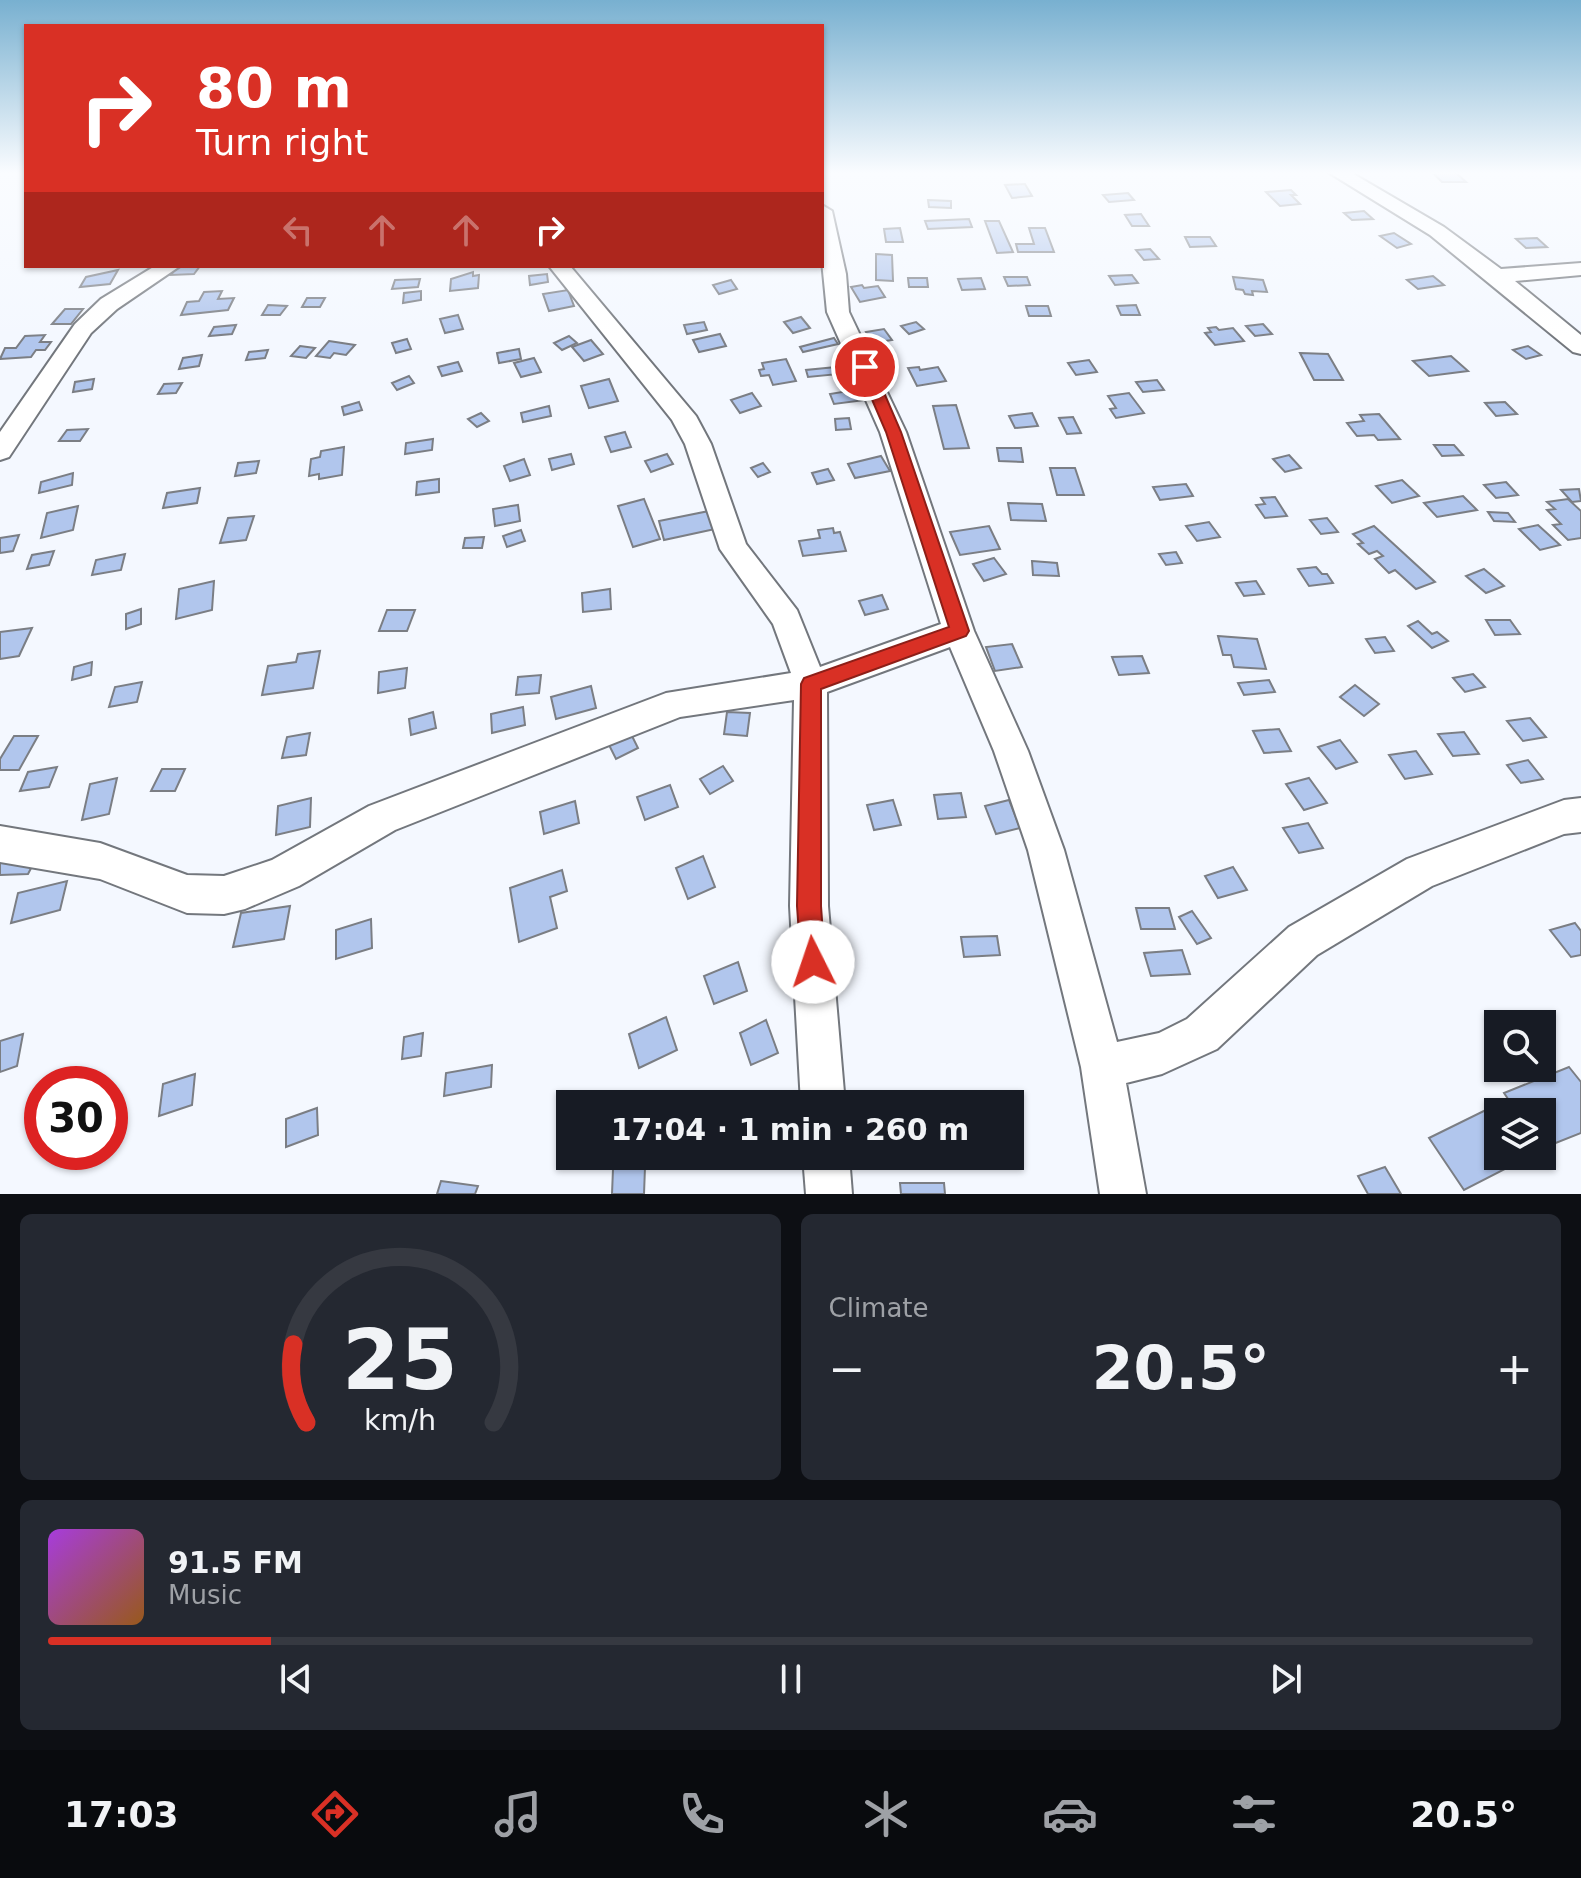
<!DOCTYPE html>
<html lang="en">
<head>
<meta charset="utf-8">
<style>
  :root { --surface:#171b24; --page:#242831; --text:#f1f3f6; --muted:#9ea1a6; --line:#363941; --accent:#d93025 }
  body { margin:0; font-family:"DejaVu Sans",sans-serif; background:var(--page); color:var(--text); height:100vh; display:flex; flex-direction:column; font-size:30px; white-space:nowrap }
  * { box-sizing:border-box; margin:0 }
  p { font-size:26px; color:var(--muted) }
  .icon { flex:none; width:44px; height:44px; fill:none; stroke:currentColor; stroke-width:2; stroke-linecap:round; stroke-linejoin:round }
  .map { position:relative; height:1194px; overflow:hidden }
  .panel { display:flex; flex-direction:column; gap:20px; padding:20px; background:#0d0f14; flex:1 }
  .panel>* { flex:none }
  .guide { position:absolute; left:24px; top:24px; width:800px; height:244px; border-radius:0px; box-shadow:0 2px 6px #0004; background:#d93025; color:#fff; overflow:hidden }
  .fabs { position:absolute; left:1484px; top:1010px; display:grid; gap:16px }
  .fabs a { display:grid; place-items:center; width:72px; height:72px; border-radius:0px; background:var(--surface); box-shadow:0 2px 6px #0004; font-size:40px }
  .speed { position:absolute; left:24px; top:1066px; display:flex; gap:16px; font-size:40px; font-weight:700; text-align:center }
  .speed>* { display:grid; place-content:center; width:104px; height:104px; border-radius:50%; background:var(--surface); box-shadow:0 2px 6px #0004; line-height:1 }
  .speed .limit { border:12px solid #d22; background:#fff; color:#111 }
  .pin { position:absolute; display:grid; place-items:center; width:68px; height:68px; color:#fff; margin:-34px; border:4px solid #fff; border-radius:50%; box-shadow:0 2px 8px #0007 }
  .me { position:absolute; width:88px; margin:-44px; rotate:356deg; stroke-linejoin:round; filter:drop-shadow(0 0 6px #0008) }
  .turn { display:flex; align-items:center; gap:28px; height:168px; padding:0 40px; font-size:36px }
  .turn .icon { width:104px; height:104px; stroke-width:2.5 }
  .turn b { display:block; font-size:56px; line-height:68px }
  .lanes { display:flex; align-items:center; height:76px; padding:0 40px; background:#0003; justify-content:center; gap:40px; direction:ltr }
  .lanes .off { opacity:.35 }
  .big { font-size:60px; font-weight:800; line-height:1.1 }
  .panel .tile { flex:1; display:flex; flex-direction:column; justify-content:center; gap:12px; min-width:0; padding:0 28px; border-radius:12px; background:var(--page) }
  .panel .dial { align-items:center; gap:0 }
  .dial svg { height:208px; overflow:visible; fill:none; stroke:var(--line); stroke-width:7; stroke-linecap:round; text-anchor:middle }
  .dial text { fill:var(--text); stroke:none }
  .song { display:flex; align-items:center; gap:24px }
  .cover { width:96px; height:96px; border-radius:12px; background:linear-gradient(135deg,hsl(280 70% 55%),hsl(30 70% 35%)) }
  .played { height:8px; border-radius:4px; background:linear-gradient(90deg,var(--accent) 15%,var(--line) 15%) }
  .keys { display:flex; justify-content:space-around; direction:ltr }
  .heat { display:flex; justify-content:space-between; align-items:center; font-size:44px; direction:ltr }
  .panel .tiles { flex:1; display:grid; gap:20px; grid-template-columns:1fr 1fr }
  .tile:last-child { grid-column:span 2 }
  .trip { position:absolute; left:556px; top:1090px; width:468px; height:80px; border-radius:0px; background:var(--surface); box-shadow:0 2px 6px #0004; font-weight:800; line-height:80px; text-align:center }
  .tabs { display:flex; height:128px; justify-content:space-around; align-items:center; background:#090b0e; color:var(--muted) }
  .tabs .icon { width:56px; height:56px }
  .tabs .current { color:var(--accent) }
  .tabs b { font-size:36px; color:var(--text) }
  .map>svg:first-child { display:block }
  .building { fill:#b1c6ed; stroke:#7b7e84; stroke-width:2 }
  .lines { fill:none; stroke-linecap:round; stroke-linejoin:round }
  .minor-casing { stroke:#73777d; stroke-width:4 }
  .minor { fill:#fff; fill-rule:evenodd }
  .route { fill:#d93025; stroke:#8d1f18; stroke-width:2 }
</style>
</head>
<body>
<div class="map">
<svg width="1581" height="1194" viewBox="0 0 1581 1194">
  <rect width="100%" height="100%" fill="#f4f8ff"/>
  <!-- building -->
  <g class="building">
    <path d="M1432 172H1455L1466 182H1442Z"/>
    <path d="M1025 184 1032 196 1012 198 1005 185Z"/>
    <path d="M1291 190 1296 195H1291L1300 204 1280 206 1266 192Z"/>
    <path d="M1128 193 1134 200 1109 202 1103 195Z"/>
    <path d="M928 200 951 201V208L929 207Z"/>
    <path d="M1364 211 1373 219 1352 220 1344 213Z"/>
    <path d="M1141 214 1149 226H1132L1125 215Z"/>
    <path d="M969 219 972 227 928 229 925 221Z"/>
    <path d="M985 221H999L1013 252 997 253Z"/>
    <path d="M900 228 903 242H886L884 229Z"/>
    <path d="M1029 228H1045L1054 252H1018L1016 244H1034Z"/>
    <path d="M1394 233 1411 244 1397 248 1380 236Z"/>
    <path d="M1185 237H1210L1216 246 1190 247Z"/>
    <path d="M1537 238 1547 247 1526 248 1516 239Z"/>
    <path d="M1150 249 1159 259 1144 260 1136 250Z"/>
    <path d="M876 254 892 255 893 281 876 280Z"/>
    <path d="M178 266H200L194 274 171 275Z"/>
    <path d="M118 270 110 284 80 287 86 277Z"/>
    <path d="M473 272V276L479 275 478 288 450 291 451 279Z"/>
    <path d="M547 274 548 282 530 285 529 276Z"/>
    <path d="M1132 275 1138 283 1115 285 1109 276Z"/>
    <path d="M1433 276 1444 285 1418 289 1407 280Z"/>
    <path d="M1004 277H1027L1030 285 1008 286Z"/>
    <path d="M1233 277 1263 280 1267 292 1252 291 1253 295 1245 294 1243 290 1236 289Z"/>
    <path d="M908 278H927L928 287H909Z"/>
    <path d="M981 278 985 289 962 290 958 279Z"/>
    <path d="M420 279 418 287 392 289 395 280Z"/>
    <path d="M731 280 737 289 719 294 713 285Z"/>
    <path d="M862 285 864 288 878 286 885 297 860 302 851 287Z"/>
    <path d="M568 290 574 306 549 311 543 294Z"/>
    <path d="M222 291 218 299 234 298 228 310 181 315 187 302 199 301 204 292Z"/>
    <path d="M421 291V300L403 303 404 293Z"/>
    <path d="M307 298H325L320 307H302Z"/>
    <path d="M268 305 287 306 280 315H262Z"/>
    <path d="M1136 305 1140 315H1121L1117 306Z"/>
    <path d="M1026 306H1048L1051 316H1029Z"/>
    <path d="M65 309H83L71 324H52Z"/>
    <path d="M458 315 463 329 445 333 440 319Z"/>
    <path d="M801 317 810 328 793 333 784 322Z"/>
    <path d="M704 322 707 330 687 334 684 325Z"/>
    <path d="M916 322 924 329 909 334 901 326Z"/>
    <path d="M1263 324 1272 334 1255 336 1246 326Z"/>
    <path d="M236 325 232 334 209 336 214 327Z"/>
    <path d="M1216 327 1219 330 1233 328 1244 341 1215 345 1205 333 1211 332 1208 328Z"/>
    <path d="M884 329 892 340 873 343 866 332Z"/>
    <path d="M720 334 726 346 699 352 693 340Z"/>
    <path d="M45 335 40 342H51L45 350H36L31 357 0 359 5 348H16L25 336Z"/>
    <path d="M569 336 577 343 562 350 554 343Z"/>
    <path d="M834 338 838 344 803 352 800 347Z"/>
    <path d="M407 339 411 349 396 353 392 343Z"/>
    <path d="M591 340 603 354 584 361 572 347Z"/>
    <path d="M329 341 355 345 346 355 334 353 330 358 316 356Z"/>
    <path d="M300 346 315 348 306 358 291 356Z"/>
    <path d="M1528 346 1541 355 1526 359 1513 350Z"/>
    <path d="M519 349 521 359 499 363 497 353Z"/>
    <path d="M268 350 265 358 246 360 249 352Z"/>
    <path d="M1300 353 1328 354 1343 380H1314Z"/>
    <path d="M202 355 199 366 179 369 183 358Z"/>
    <path d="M1451 356 1468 371 1429 376 1413 361Z"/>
    <path d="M534 358 541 372 521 377 514 363Z"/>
    <path d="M786 359 796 381 773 385 769 375 761 376 759 370 764 369 762 363Z"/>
    <path d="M1089 360 1097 372 1076 375 1068 363Z"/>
    <path d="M458 362 462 371 442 376 438 367Z"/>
    <path d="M846 366 849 373 808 377 806 370Z"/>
    <path d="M919 367 920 370 938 367 946 381 917 386 908 368Z"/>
    <path d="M409 376 414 383 397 390 392 383Z"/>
    <path d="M94 379 92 389 73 392 75 382Z"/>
    <path d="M609 379 618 401 589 408 581 386Z"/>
    <path d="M1157 380 1164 390 1143 392 1136 382Z"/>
    <path d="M182 383 176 393 158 394 164 384Z"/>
    <path d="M860 389 865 400 834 404 830 394Z"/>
    <path d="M752 393 761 406 740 413 731 400Z"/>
    <path d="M1129 393 1144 413 1116 418 1110 409 1116 408 1108 396Z"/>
    <path d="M359 402 362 410 344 415 342 407Z"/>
    <path d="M1505 402 1517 414 1496 416 1485 403Z"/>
    <path d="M956 405 969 448 944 449 933 406Z"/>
    <path d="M549 406 551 416 523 422 521 413Z"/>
    <path d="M481 413 489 421 477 427 468 419Z"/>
    <path d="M1032 413 1038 426 1015 428 1009 416Z"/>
    <path d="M1379 414 1400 439 1378 440 1374 435 1357 436 1347 423 1364 421 1360 415Z"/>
    <path d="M1073 417 1081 433 1067 434 1059 418Z"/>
    <path d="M849 418 851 429 836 430 835 419Z"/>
    <path d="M88 429 80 441H59L67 430Z"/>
    <path d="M625 432 631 447 611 452 605 437Z"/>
    <path d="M433 439 432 450 405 454 406 443Z"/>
    <path d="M1434 445H1454L1463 455 1442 456Z"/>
    <path d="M344 447 342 475 319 479V474L309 476 311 459 320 457 321 451Z"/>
    <path d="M997 448H1021L1023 462 999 461Z"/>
    <path d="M571 454 574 464 552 470 549 459Z"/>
    <path d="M667 454 673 464 651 472 645 461Z"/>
    <path d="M1289 455 1301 468 1285 472 1273 459Z"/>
    <path d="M881 456 890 471 855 478 848 464Z"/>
    <path d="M524 459 530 475 510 481 504 466Z"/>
    <path d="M259 461 256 473 235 476 238 463Z"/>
    <path d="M763 463 770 472 758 477 751 468Z"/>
    <path d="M1050 468H1075L1084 495H1057Z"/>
    <path d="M828 469 834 480 817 484 812 473Z"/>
    <path d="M73 473 72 485 39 493 41 482Z"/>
    <path d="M439 479V492L416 495 417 482Z"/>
    <path d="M1402 480 1419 496 1392 503 1376 486Z"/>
    <path d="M1506 482 1518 495 1496 498 1484 485Z"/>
    <path d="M1186 484 1193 496 1160 500 1153 487Z"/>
    <path d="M200 488 197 503 163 508 167 493Z"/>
    <path d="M1579 489 1581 501 1572 502 1561 490Z"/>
    <path d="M1463 496 1477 510 1437 517 1424 503Z"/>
    <path d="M1275 497 1287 516 1265 518 1256 505 1265 504 1261 498Z"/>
    <path d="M644 499 660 539 633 547 618 506Z"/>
    <path d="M1568 499 1581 511V538L1568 540 1553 525 1561 524 1547 510 1555 509 1547 502Z"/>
    <path d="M1008 503 1042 504 1046 521 1011 520Z"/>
    <path d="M518 505 520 521 495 526 493 509Z"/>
    <path d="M78 506 73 530 41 538 47 513Z"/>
    <path d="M709 511 715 529 664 540 659 521Z"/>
    <path d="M1488 512 1508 513 1515 522 1494 521Z"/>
    <path d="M254 516 246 540 220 543 228 518Z"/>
    <path d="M1327 518 1338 532 1321 534 1310 520Z"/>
    <path d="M1209 522 1220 537 1197 541 1186 526Z"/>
    <path d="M1538 525 1560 545 1540 550 1519 529Z"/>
    <path d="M989 526 1000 549 960 555 950 532Z"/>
    <path d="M1374 526 1435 582 1416 589 1395 570 1389 573 1375 559 1383 556 1377 551 1369 554 1358 544 1363 543 1353 534Z"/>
    <path d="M833 528 834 533 840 532 846 551 803 556 799 541 820 538 818 530Z"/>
    <path d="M521 530 525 541 507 547 503 536Z"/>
    <path d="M19 535 13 551 0 553V538Z"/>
    <path d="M484 537 482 548H463L465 538Z"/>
    <path d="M54 551 49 565 27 569 32 555Z"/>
    <path d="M1176 552 1182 563 1166 565 1159 554Z"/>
    <path d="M125 554 121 570 92 575 96 560Z"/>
    <path d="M994 558 1006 574 984 581 973 564Z"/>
    <path d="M1032 561 1057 563 1059 576 1033 575Z"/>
    <path d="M1316 567 1322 574H1327L1333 583 1309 586 1298 569Z"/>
    <path d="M1484 569 1504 586 1486 593 1466 576Z"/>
    <path d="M214 581 212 610 176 619 179 589Z"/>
    <path d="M1256 581 1264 594 1244 596 1236 583Z"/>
    <path d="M610 589 611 609 583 612 582 593Z"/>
    <path d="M882 595 888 609 865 615 859 601Z"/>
    <path d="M141 609V624L126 629V614Z"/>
    <path d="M387 610H415L407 631H379Z"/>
    <path d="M1486 620H1510L1520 634 1495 635Z"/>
    <path d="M1418 621 1432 634 1437 632 1448 641 1432 648 1408 626Z"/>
    <path d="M32 628 19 656 0 659V632Z"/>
    <path d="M1218 636 1257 639 1266 669 1234 667 1231 655H1223Z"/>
    <path d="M1385 637 1394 651 1375 653 1366 639Z"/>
    <path d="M1012 644 1022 667 995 671 986 647Z"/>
    <path d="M320 651 313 688 262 695 268 666 296 662 298 654Z"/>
    <path d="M1142 656 1149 673 1119 675 1112 657Z"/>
    <path d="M92 662 91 675 72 680 74 667Z"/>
    <path d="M407 668 405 688 378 693 379 672Z"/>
    <path d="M1473 674 1485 687 1465 692 1453 678Z"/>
    <path d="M541 675 539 693 516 695 518 677Z"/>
    <path d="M1269 680 1275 692 1244 695 1238 683Z"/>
    <path d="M142 682 137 702 109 707 115 687Z"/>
    <path d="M1355 685 1379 704 1364 716 1340 697Z"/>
    <path d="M591 686 596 708 556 719 551 697Z"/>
    <path d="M523 707 525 725 492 733 491 714Z"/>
    <path d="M433 712 436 728 411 735 409 719Z"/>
    <path d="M727 712 750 713 747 736 724 734Z"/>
    <path d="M1530 718 1546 737 1523 741 1507 721Z"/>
    <path d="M1279 729 1291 751 1264 753 1253 731Z"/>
    <path d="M1464 732 1479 754 1453 756 1438 734Z"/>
    <path d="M310 733 306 755 282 758 287 737Z"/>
    <path d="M631 734 638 748 616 759 609 745Z"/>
    <path d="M14 736H38L19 770H0V759Z"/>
    <path d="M1340 740 1357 762 1336 769 1318 747Z"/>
    <path d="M1416 751 1432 774 1405 779 1389 755Z"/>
    <path d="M1528 760 1543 779 1521 783 1507 765Z"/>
    <path d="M723 766 733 781 710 794 700 779Z"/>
    <path d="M57 767 49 787 20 791 28 772Z"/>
    <path d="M162 769H185L175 791H151Z"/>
    <path d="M117 778 109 814 82 820 90 784Z"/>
    <path d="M1309 778 1327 803 1304 810 1286 784Z"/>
    <path d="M670 785 678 807 645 820 637 797Z"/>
    <path d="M961 793 966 817 938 819 934 795Z"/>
    <path d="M311 798 310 827 276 835 278 806Z"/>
    <path d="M893 800 901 825 874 830 867 805Z"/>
    <path d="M1009 800 1020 828 996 834 985 806Z"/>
    <path d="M575 801 579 823 544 834 540 812Z"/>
    <path d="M1308 823 1323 848 1299 853 1283 828Z"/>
    <path d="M40 851 28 874 0 875V852Z"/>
    <path d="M703 856 715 887 688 899 676 868Z"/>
    <path d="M1233 867 1247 890 1218 898 1205 876Z"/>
    <path d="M562 870 567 891 550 897 557 928 519 942 510 888Z"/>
    <path d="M67 881 60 910 11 923 18 893Z"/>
    <path d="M290 906 284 939 233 947 241 913Z"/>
    <path d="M1136 908H1169L1175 929H1141Z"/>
    <path d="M1192 911 1211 938 1197 944 1179 917Z"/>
    <path d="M371 919 372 948 336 959V930Z"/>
    <path d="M1575 923 1581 931V955L1571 957 1550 930Z"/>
    <path d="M997 936 1000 955 964 957 961 937Z"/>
    <path d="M1182 950 1190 974 1151 976 1144 953Z"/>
    <path d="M738 962 747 991 714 1004 704 976Z"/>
    <path d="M666 1017 677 1050 639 1068 629 1034Z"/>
    <path d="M766 1020 778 1053 751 1065 740 1033Z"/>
    <path d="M423 1033 421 1056 402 1059 404 1037Z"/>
    <path d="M23 1034 17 1066 0 1072V1041Z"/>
    <path d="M492 1065 491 1087 444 1096 446 1073Z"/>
    <path d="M1569 1067 1581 1082V1133L1543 1148 1542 1112H1517L1504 1093Z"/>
    <path d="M195 1074 192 1105 159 1116 163 1084Z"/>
    <path d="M1502 1102 1510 1112H1498V1156H1530L1464 1190 1429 1138Z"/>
    <path d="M317 1108 318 1135 286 1147V1119Z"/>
    <path d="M730 1156H764V1160L732 1167Z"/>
    <path d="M645 1167 644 1194H612L613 1169Z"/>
    <path d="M1385 1167 1401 1194H1368L1358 1176Z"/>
    <path d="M441 1181 478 1186 475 1194H437Z"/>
    <path d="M900 1183H944L945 1194H901Z"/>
  </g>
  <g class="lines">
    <defs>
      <g id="minor">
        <path d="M1328 172H1350L1444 227 1501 269 1581 263V275L1515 281 1581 335V354L1573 352 1430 235Z"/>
        <path d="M822 205 832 211 846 274 849 312 906 432 974 631 1028 751 1064 850 1117 1042 1159 1033 1187 1019 1289 927 1407 859 1564 800 1581 798V832L1564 834 1432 886 1317 955 1217 1049 1162 1074 1126 1083 1146 1194H1100L1081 1067 1028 850 994 751 950 647 827 692 828 906 845 1104H801L790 906 794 700 680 717 395 830 299 886 245 909 224 914 187 913 100 879 0 862V826L100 843 187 875 224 876 272 860 369 806 666 693 791 673 773 624 720 549 685 444 672 420 549 266H570L696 416 711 444 746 544 797 610 820 667 941 624 880 432 827 312 822 261Z"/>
        <path d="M155 266H180L117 309 91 333 9 457 0 460V432L75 324 101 299Z"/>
        <path d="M803 1156H849L852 1194H806Z"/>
      </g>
    </defs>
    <!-- minor casing -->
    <use href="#minor" class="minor-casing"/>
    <!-- minor -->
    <use href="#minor" class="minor"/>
  </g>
  <!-- sky -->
  <linearGradient id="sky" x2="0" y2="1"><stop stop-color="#78b0d0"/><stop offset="0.51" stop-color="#fafcff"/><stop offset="1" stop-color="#fafcff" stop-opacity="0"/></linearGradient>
  <rect width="1581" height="339" fill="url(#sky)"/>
  <!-- route -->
  <path class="route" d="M865 363 873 367 901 432 969 631 966 636 821 689V906L825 962 822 971 813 975 804 971 801 962 797 906 801 684 804 678 949 627 886 432 858 367Z"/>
</svg>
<div class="fabs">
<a><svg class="icon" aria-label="search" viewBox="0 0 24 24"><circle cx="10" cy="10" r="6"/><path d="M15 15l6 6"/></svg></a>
<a><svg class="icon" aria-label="layers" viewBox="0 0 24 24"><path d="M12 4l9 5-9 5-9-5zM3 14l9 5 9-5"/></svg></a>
</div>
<div class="speed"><div class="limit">30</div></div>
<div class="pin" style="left:865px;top:367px;background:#d93025"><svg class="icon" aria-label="arrive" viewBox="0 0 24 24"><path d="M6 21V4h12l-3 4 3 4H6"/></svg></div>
<svg class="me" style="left:813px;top:962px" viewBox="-20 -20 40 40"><circle r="19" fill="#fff"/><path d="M0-13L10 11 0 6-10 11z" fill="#d93025"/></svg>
<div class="trip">17:04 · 1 min · 260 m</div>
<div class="guide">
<div class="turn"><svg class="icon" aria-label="right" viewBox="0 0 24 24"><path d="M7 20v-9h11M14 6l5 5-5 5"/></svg><div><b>80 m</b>Turn right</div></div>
<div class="lanes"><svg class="icon off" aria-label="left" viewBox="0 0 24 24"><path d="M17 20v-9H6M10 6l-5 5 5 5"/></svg><svg class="icon off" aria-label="ahead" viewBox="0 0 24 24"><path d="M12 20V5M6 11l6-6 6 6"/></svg><svg class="icon off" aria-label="ahead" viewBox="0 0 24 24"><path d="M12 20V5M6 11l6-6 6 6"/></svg><svg class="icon" aria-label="right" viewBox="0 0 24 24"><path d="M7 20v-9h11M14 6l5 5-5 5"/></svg></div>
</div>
</div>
<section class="panel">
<div class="tiles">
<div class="tile dial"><svg viewBox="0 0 100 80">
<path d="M14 69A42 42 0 1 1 86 69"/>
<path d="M14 69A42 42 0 0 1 9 39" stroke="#d93025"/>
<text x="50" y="56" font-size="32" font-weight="700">25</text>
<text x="50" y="72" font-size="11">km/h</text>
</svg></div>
<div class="tile"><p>Climate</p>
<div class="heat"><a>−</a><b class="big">20.5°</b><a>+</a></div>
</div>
<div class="tile">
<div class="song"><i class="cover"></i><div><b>91.5 FM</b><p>Music</p></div></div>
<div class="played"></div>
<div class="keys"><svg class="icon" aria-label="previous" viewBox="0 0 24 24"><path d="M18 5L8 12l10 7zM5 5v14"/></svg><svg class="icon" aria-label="pause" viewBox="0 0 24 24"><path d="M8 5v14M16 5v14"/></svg><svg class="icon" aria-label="next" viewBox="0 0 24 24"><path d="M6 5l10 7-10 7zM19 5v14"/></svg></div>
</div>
</div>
</section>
<nav class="tabs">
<b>17:03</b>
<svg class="icon current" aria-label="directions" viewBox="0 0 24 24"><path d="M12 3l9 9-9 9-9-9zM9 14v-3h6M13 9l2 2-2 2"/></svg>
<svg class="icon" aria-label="music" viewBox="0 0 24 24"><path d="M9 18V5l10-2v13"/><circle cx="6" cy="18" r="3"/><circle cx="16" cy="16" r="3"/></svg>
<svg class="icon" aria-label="phone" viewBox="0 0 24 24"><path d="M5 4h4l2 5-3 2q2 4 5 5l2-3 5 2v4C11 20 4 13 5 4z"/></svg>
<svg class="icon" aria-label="climate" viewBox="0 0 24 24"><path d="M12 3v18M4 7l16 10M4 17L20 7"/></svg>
<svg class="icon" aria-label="car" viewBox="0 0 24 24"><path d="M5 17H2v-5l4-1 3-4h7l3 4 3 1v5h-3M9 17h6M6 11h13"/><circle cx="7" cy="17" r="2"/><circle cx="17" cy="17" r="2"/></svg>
<svg class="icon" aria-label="filters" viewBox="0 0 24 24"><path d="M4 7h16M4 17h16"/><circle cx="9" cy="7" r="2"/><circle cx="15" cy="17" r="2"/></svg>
<b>20.5°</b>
</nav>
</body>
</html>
